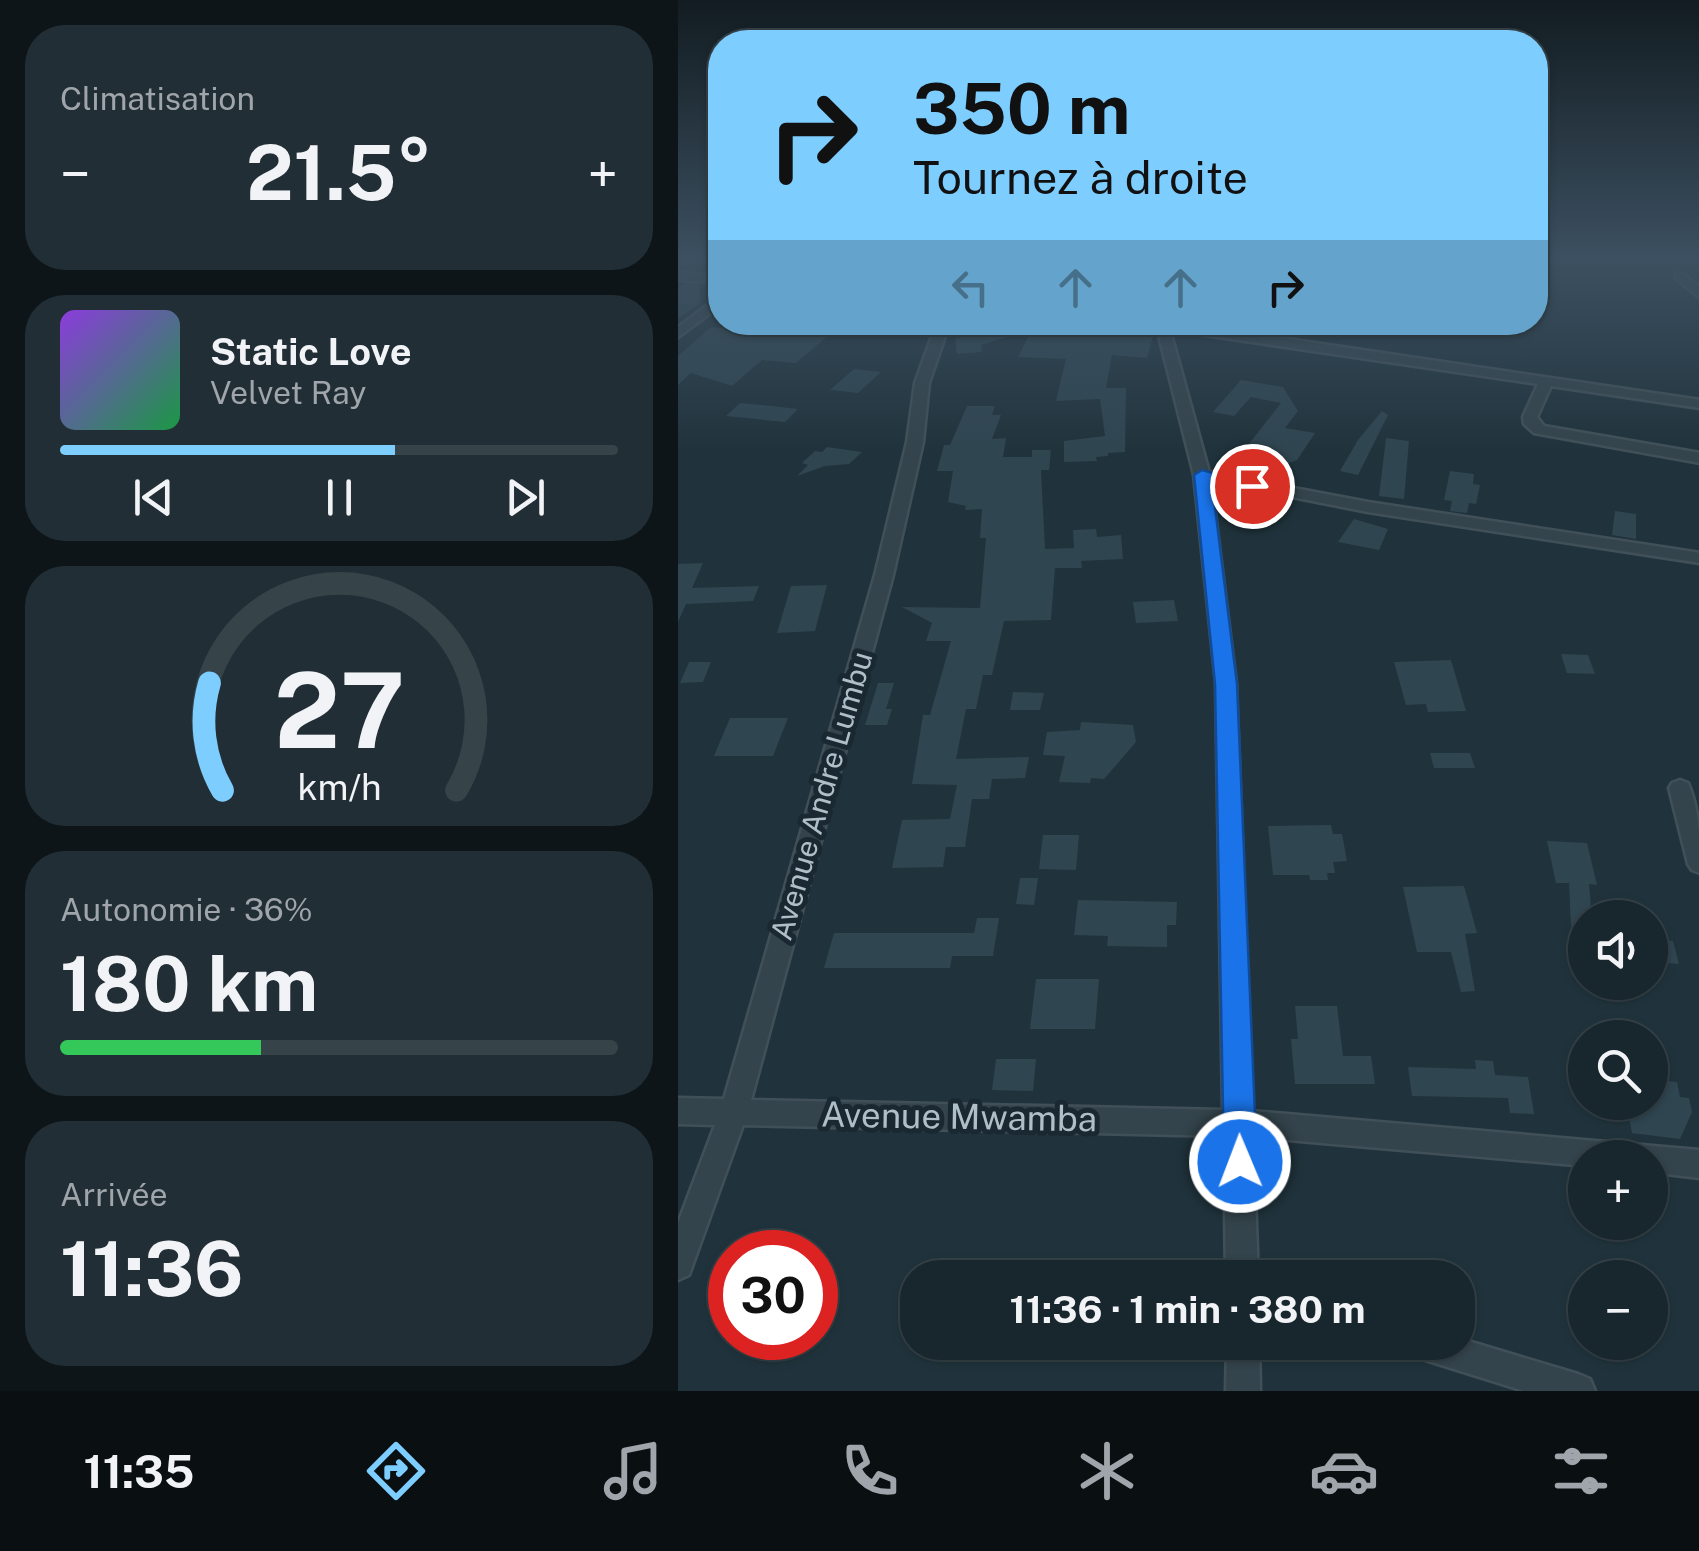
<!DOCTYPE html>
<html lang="fr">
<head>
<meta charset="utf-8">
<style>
  :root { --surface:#18262d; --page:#212e35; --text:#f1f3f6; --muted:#9fa5aa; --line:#364349; --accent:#7dcdff }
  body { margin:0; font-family:"Public Sans",sans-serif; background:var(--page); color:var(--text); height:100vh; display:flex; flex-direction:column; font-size:38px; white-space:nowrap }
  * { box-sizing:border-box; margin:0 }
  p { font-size:32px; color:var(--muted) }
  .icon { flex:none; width:55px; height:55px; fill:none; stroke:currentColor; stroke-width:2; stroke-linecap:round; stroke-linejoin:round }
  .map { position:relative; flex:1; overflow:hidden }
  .drawer { display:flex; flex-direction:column; gap:25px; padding:25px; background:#0d1519; width:678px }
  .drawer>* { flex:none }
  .top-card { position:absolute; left:30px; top:30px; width:840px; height:305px; border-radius:40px; box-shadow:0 2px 8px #0004,0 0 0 2px var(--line); background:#7dcdff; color:#111; overflow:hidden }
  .tools { position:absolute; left:890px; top:900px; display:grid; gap:20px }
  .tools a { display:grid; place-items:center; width:100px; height:100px; border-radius:50%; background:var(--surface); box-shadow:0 2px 8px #0004,0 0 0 2px var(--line); font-size:50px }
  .speed { position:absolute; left:30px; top:1230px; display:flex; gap:20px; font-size:50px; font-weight:700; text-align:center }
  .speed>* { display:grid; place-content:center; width:130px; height:130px; border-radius:50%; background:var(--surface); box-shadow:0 2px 8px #0004,0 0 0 2px var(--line); line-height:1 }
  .speed .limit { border:15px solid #d22; background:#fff; color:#111 }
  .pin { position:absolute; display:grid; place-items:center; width:85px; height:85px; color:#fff; margin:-42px; border:5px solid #fff; border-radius:50%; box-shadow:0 2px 10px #0007 }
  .me { position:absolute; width:110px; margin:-55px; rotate:359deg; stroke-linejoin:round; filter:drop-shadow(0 0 8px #0008) }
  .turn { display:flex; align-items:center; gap:35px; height:210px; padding:0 40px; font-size:45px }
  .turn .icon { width:130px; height:130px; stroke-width:2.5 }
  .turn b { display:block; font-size:70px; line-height:85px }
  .lanes { display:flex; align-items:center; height:95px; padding:0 40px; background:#0003; justify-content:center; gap:50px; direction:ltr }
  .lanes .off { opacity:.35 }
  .big { font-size:75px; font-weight:700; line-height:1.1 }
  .drawer .card { flex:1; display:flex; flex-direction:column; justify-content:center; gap:15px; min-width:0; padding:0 35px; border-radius:40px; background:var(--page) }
  .drawer .dial { align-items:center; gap:0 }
  .dial svg { height:260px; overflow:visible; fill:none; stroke:var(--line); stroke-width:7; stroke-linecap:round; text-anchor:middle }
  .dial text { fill:var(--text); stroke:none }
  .song { display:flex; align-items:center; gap:30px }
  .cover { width:120px; height:120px; border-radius:15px; background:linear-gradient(135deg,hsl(270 70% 55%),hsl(140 70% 35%)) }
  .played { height:10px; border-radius:5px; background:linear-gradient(90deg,var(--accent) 60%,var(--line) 60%) }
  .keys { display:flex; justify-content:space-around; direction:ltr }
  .heat { display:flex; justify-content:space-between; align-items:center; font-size:55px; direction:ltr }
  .charge { height:15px; border-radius:8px; background:linear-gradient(90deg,#34c759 36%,var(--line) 0) }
  .trip { position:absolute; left:222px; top:1260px; width:575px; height:100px; border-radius:40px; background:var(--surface); box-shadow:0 2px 8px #0004,0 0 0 2px var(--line); font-weight:700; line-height:100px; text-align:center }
  .tab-bar { display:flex; height:160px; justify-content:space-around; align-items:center; background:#0a0f12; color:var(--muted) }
  .tab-bar .icon { width:70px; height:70px }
  .tab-bar .active { color:var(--accent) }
  .tab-bar b { font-size:45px; color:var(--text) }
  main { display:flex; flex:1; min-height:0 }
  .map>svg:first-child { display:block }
  .building { fill:#2f4550 }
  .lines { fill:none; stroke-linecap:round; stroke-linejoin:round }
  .minor-casing { stroke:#415058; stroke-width:5 }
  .minor { fill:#34444c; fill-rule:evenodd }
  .route { fill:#1a73e8; stroke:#114b97; stroke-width:2.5 }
  .labels { text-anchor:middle; stroke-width:10; stroke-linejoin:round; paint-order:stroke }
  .street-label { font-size:30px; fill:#afbfc8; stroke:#1a2831 }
  .near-street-label { font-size:35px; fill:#afbfc8; stroke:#1a2831 }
</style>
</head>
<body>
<main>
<section class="drawer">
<div class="card"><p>Climatisation</p>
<div class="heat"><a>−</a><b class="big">21.5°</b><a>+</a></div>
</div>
<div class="card">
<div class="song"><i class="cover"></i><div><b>Static Love</b><p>Velvet Ray</p></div></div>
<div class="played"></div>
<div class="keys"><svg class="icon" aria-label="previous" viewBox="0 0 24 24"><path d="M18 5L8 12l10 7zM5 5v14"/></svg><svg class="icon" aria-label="pause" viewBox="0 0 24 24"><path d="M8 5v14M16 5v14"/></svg><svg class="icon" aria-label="next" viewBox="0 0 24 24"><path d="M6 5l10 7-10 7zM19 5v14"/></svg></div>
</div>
<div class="card dial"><svg viewBox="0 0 100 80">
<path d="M14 69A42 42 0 1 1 86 69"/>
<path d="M14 69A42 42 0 0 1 10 36" stroke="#7dcdff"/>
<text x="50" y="56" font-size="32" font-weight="700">27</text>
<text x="50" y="72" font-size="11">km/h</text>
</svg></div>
<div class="card"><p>Autonomie · 36%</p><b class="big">180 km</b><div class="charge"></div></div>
<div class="card"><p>Arrivée</p><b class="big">11:36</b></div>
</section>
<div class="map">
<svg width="1022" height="1391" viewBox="0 0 1022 1391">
  <rect width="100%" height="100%" fill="#20333c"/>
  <!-- building -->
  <g class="building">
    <path d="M7 284 21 285 23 302 0 319V288Z"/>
    <path d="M118 322H166L118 363 84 360 54 386 13 373 0 385V356L33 327 102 334Z"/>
    <path d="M318 322 476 333 469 358 434 355 428 388H448L447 452 430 453V456L418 457 419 461 386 462V441L427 436 422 399 378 401 388 359 340 357 354 329 303 345 304 352 279 354 277 339 301 333 302 338Z"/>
    <path d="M176 369 203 372 180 393 152 390Z"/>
    <path d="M563 380 605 387 620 411 607 428 637 433 619 460 587 472 584 478 566 475 580 451 566 450 603 403 573 397 556 416 535 412Z"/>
    <path d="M62 403 94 406 120 409 107 422 48 416Z"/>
    <path d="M289 406H317L314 415H323L314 439 328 438 325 457H354V450H373L371 470H363L367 549 396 548 395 530 418 529 419 537 443 535 445 559 403 561 404 568H377L373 620 326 621 314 675H305L298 709H288L278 759 351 757 347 778 314 779 311 799H294L287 847H268L265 867 214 868 224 820 272 819 279 785 234 784 245 715H252L273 641H248L254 623 224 607 302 608 308 538H302L304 509 287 510 288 506 270 502 275 471H259L266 445H272Z"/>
    <path d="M704 411 710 415 680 475 662 471 680 440Z"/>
    <path d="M708 438 731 441 726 499 701 496Z"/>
    <path d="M149 447 184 452 171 464 147 466 119 476 130 465 124 463 137 451 144 452Z"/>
    <path d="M772 471 796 474 795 484 802 485 798 504 791 503 789 513 772 511 774 501 766 500Z"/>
    <path d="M547 489 567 491 571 514H551Z"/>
    <path d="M937 511 958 514V539L934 535Z"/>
    <path d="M676 519 710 529 701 550 660 542Z"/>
    <path d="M25 563 14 588 81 586 75 601 8 604 0 622V564Z"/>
    <path d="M149 585 137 631 99 633 113 586Z"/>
    <path d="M496 600 500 621 458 623 455 602Z"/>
    <path d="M883 654 910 655 917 674 889 673Z"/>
    <path d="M773 660 788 711 750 712 748 704 728 705 716 662Z"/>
    <path d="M11 662H33L25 682 2 683Z"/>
    <path d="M200 683H216L208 709H214L209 725H187Z"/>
    <path d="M335 692 366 693 362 710H332Z"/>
    <path d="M52 718H110L95 756H36Z"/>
    <path d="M403 722 455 725 458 742 426 779 413 778 412 783 381 782 387 756 365 755 369 732 402 730Z"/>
    <path d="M752 753H792L797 768H756Z"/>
    <path d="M653 825 655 834H664L669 861 655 862 657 873H649L650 880H632L631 875H595L590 826Z"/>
    <path d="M365 835H401L398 870 361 869Z"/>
    <path d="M869 841 909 843 919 885 911 884 914 918H908V928L893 926 891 883H878Z"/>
    <path d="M342 878H360L356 905 338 904Z"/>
    <path d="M786 886 799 933 787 934 797 991 783 992 773 952H739L725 887Z"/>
    <path d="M400 900 499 902 498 925H489V947L429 946 430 936 396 935Z"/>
    <path d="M299 918H321L315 956H274L272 968H146L156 933H296Z"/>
    <path d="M972 939 995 941 1001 964 972 962Z"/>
    <path d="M358 979H421L417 1029H352Z"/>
    <path d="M617 1006H659L665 1056H693L697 1084H617L613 1039H620Z"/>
    <path d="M318 1059H358L355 1091 314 1090Z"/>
    <path d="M797 1060 815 1061 817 1075 850 1077 856 1114 832 1113 830 1098 734 1096 730 1067 798 1069Z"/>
    <path d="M972 1079 999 1082 1002 1097 1011 1098 1014 1112 1002 1139 954 1133 948 1102H972Z"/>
  </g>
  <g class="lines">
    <defs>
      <g id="minor">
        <path d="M0 272 42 277V283L0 280Z"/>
        <path d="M997 274H1005L1022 287V298L997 278Z"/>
        <path d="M42 296V306L0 337V327Z"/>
        <path d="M259 322H272L251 383 245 442 215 575 73 1100 545 1110 538 683 516 475 479 328 460 322H495L1022 400V408L873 386 859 417 866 426 1022 453V463L856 433 846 424 845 417 860 384 492 330 531 472 690 502 1022 553V563L690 512 533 481 558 683 574 1111 1022 1150V1178L972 1172V1158H908V1166L575 1137 580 1278H548L546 1136 65 1125 11 1275 0 1280V1223L37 1125 0 1124V1098L46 1099 197 575 229 442 237 383Z"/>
        <path d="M1002 780 1010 783C1022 811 1022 842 1022 873L1014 870 1010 864 991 788 994 783Z"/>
        <path d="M780 1338 900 1374 912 1379 917 1391H846L741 1358 729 1354 725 1342H780Z"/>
        <path d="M549 1342H581L582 1391H548Z"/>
      </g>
    </defs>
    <!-- minor casing -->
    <use href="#minor" class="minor-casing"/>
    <!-- minor -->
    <use href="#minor" class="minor"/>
  </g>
  <!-- sky -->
  <linearGradient id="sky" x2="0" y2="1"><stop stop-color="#121c21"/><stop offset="0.57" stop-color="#3c5061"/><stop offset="1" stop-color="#3c5061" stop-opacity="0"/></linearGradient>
  <rect width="1022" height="453" fill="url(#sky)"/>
  <!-- route -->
  <path class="route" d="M524 470 583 486 574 491 534 483 559 684 579 1162 574 1173 562 1177 551 1173 546 1162 537 684 516 475Z"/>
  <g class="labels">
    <!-- street labels -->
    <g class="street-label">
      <text transform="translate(144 796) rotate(-74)" y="10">Avenue Andre Lumbu</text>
    </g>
    <!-- near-street labels -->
    <g class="near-street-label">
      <text transform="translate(281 1117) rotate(1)" y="12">Avenue Mwamba</text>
    </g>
  </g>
</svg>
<div class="tools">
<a><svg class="icon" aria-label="sound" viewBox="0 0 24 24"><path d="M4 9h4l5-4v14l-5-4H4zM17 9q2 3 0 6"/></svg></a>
<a><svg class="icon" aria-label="search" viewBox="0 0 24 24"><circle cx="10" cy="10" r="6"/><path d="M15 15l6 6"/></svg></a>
<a>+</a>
<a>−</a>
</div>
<div class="speed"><div class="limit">30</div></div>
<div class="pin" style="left:574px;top:486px;background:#d93025"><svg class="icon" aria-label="arrive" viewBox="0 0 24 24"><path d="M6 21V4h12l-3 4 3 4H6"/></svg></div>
<svg class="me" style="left:562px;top:1162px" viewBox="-20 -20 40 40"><circle r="17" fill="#1a73e8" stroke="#fff" stroke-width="3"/><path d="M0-11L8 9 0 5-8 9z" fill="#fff"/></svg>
<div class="trip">11:36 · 1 min · 380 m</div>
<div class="top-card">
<div class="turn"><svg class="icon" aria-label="right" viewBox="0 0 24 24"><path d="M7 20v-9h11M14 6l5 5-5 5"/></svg><div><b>350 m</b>Tournez à droite</div></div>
<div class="lanes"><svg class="icon off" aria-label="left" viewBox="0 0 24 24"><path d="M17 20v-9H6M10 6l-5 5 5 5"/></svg><svg class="icon off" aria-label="ahead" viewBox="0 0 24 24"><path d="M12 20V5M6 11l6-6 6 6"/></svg><svg class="icon off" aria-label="ahead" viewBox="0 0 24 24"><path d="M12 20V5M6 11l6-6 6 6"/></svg><svg class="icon" aria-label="right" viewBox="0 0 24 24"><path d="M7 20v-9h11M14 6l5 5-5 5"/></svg></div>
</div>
</div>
</main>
<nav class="tab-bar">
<b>11:35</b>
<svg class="icon active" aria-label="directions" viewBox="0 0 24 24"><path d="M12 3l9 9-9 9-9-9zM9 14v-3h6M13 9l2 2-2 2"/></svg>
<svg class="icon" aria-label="music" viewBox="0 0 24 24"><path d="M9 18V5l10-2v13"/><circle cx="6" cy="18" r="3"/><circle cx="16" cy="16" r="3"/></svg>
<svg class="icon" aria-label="phone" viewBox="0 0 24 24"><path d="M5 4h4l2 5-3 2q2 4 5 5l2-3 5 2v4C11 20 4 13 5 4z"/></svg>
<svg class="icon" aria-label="climate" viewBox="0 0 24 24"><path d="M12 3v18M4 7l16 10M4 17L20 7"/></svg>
<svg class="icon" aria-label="car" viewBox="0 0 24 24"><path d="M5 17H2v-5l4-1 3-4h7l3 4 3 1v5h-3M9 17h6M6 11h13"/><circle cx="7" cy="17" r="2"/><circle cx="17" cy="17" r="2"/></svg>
<svg class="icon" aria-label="filters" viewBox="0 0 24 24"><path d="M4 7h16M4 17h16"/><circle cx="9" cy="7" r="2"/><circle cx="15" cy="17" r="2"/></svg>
</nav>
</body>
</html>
